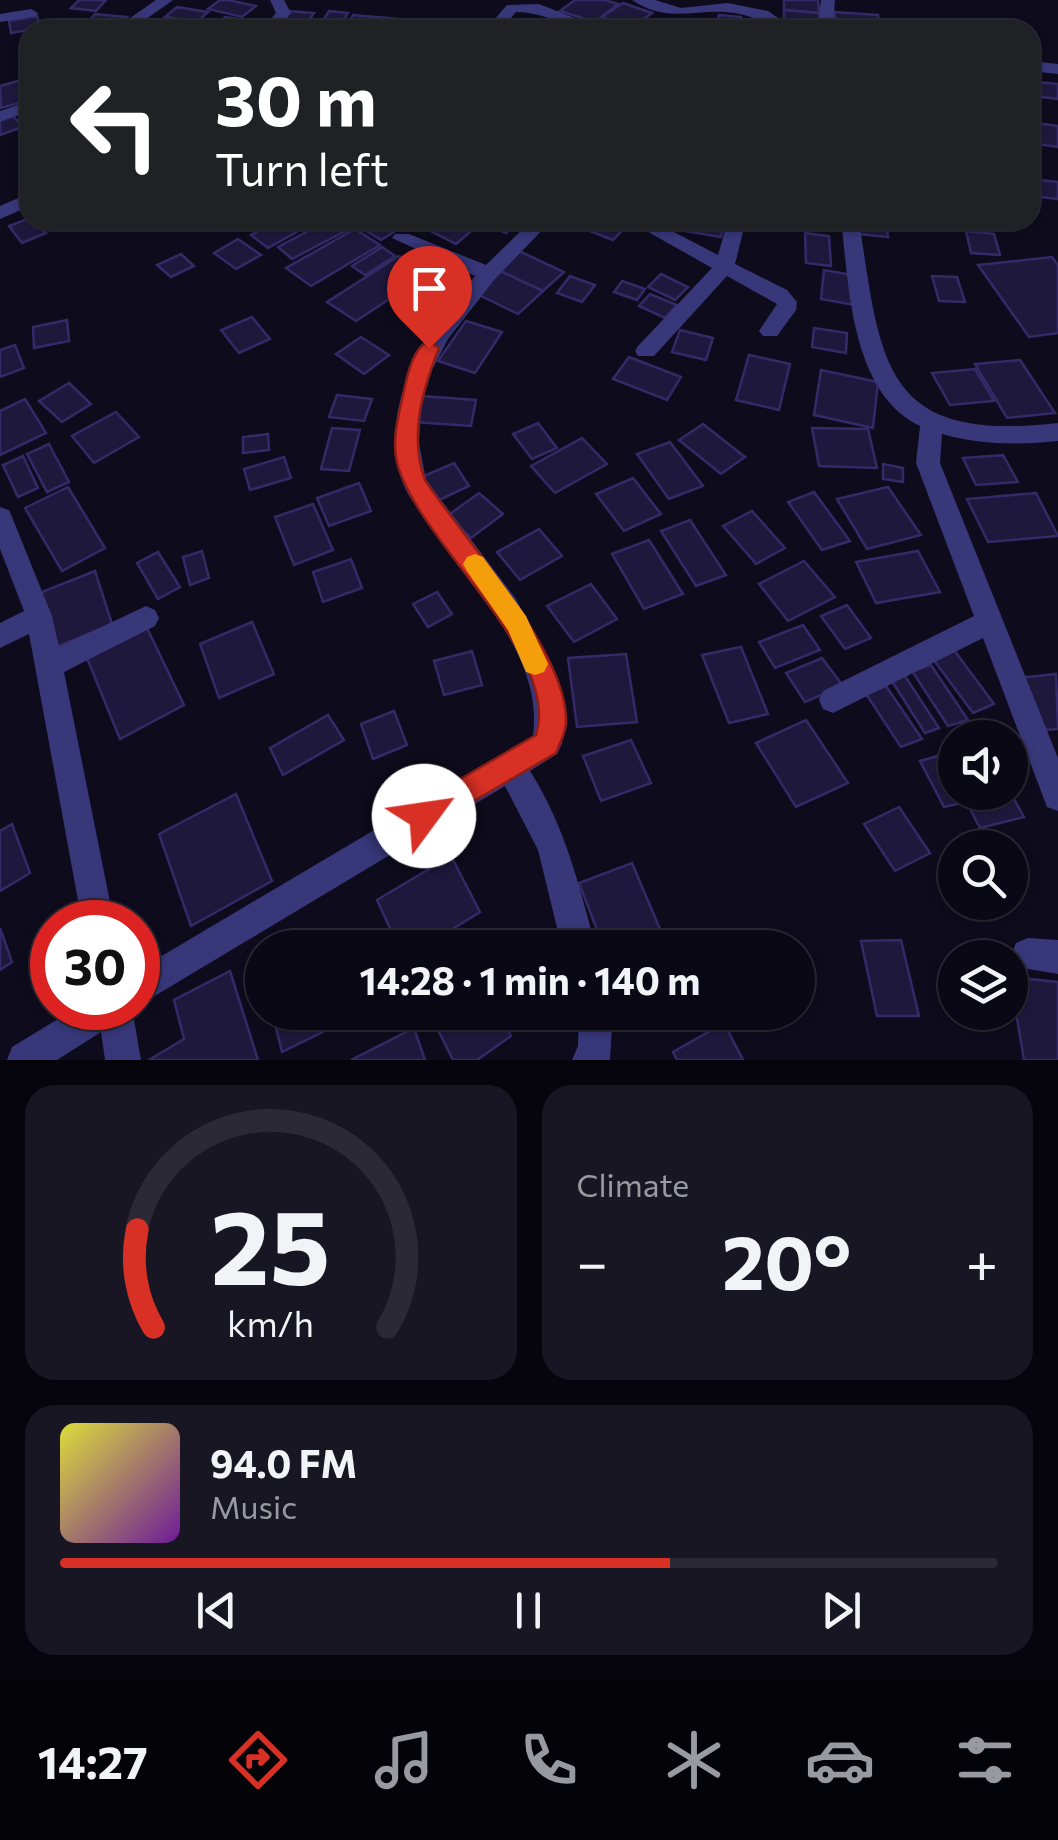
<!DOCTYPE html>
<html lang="en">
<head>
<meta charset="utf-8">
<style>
  :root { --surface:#0a0815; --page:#181622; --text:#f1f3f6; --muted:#999aa0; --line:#2a2934; --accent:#d93025 }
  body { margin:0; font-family:Commissioner,sans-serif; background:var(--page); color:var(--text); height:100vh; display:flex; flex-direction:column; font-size:38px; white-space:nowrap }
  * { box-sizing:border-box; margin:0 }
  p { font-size:32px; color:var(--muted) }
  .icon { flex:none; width:55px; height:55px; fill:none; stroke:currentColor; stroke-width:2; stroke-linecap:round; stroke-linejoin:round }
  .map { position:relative; height:1060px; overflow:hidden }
  .panel { display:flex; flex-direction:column; gap:25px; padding:25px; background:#06040c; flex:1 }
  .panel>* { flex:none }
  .banner { position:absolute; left:20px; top:20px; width:1020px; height:210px; border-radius:30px; box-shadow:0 2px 8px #0004,0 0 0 2px var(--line); background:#202124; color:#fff; overflow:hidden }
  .controls { position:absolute; left:938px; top:720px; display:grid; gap:20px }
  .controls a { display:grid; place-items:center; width:90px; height:90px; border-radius:50%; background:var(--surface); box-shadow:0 2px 8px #0004,0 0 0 2px var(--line); font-size:50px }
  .speed { position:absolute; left:30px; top:900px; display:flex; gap:20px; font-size:50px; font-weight:700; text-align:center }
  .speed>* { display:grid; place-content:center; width:130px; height:130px; border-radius:50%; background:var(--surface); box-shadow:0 2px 8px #0004,0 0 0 2px var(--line); line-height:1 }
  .speed .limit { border:15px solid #d22; background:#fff; color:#111 }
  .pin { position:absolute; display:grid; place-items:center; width:85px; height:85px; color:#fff; margin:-102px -42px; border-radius:50% 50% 50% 0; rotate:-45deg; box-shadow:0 0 10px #0007 }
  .pin .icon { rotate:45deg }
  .me { position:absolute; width:110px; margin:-55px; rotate:59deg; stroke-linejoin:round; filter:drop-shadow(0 0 8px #0008) }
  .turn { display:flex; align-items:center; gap:35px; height:210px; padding:0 30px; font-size:45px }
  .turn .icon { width:130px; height:130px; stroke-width:2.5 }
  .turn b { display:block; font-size:70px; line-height:85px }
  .big { font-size:75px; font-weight:700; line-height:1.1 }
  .panel .widget { flex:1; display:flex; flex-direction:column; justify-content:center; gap:15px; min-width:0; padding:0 35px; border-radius:30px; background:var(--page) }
  .panel .dial { align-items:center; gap:0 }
  .dial svg { height:260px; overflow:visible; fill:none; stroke:var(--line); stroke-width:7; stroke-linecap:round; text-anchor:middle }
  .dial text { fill:var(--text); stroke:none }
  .song { display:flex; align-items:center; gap:30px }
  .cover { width:120px; height:120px; border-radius:15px; background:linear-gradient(135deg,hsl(60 70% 55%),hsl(280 70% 35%)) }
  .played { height:10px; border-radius:5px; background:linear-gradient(90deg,var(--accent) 65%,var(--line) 65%) }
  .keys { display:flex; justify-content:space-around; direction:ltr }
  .heat { display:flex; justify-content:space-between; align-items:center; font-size:55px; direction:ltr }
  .panel .tiles { flex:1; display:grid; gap:25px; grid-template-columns:1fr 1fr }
  .widget:last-child { grid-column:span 2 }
  .trip { position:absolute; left:245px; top:930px; width:570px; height:100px; border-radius:50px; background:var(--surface); box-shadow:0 2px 8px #0004,0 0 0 2px var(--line); font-weight:700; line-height:100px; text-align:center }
  .menu { display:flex; height:160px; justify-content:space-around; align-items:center; background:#040308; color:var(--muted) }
  .menu .icon { width:70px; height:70px }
  .menu .selected { color:var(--accent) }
  .menu b { font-size:45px; color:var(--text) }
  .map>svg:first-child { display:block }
  .building { fill:#1e183c; stroke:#342a68; stroke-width:2.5 }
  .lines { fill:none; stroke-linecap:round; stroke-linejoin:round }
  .street { fill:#37377a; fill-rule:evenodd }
  .route { fill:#d93025; stroke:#8d1f18; stroke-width:2.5 }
  .slow { fill:#f59e0b }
</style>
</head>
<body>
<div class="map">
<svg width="1058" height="1060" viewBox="0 0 1058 1060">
  <rect width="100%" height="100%" fill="#0e0b1c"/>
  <!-- building -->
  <g class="building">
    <path d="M79 0H106L96 11 71 8Z"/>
    <path d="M220 0H228L256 6 242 17 208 9Z"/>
    <path d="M575 0H605L618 4 595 22 560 11Z"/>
    <path d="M784 0H818L819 13 784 10Z"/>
    <path d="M623 3 652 13 631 28 602 17Z"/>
    <path d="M177 7 208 12 197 22 165 17Z"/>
    <path d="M784 10 819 13 820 28 784 25Z"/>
    <path d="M288 11 314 13 307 23 280 20Z"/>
    <path d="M329 11 348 13 337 30 318 28Z"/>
    <path d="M834 12 878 15 880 28 836 25Z"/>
    <path d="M95 14 127 17 118 27 86 24Z"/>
    <path d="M353 15 377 17 371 30H345Z"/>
    <path d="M719 15 741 17 739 28 716 25Z"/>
    <path d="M37 16 40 28 11 33 9 21Z"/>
    <path d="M165 17 197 22 189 30 157 25Z"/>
    <path d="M225 17 258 22 250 30 214 29Z"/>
    <path d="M377 17 400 19 395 30H371Z"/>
    <path d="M21 80 30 100 1 108 0 86Z"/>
    <path d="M1036 82 1058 84V99L1042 97Z"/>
    <path d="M11 114 23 127 0 135V118Z"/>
    <path d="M1030 122 1058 126V147L1030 143Z"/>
    <path d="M1030 179 1058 182V199L1030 196Z"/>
    <path d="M30 218 46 233 22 243 9 226Z"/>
    <path d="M278 220H318L268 248 251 235Z"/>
    <path d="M329 220H338L349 229 292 259 278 247Z"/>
    <path d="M366 220H386L400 228 381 240 357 225Z"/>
    <path d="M409 220H484L456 244Z"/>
    <path d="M493 220H522L506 233 487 225Z"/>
    <path d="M579 220H609L626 226 613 240 574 225Z"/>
    <path d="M675 220H725L721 237 673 229Z"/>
    <path d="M858 220H886L888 237 859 234Z"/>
    <path d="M355 229 380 245 311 286 286 268Z"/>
    <path d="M966 231 994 234 1000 255 971 253Z"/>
    <path d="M805 233 829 236 831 266 806 263Z"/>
    <path d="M238 239 261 255 236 269 214 253Z"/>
    <path d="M382 247 395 256 365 275 352 266Z"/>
    <path d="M519 251 564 272 543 291 498 270Z"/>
    <path d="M181 254 194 266 171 277 157 265Z"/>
    <path d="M399 256 427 274 356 321 327 302Z"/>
    <path d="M1052 257 1058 265V333L1029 337 978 265Z"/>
    <path d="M498 270 543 291 518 314 473 292Z"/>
    <path d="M824 270 858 276 855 305 821 299Z"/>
    <path d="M661 274 688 287 675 300 648 287Z"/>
    <path d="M570 276 595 285 582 302 557 293Z"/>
    <path d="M932 276 957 277 965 302 939 301Z"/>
    <path d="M622 281 645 289 637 300 614 292Z"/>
    <path d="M650 294 677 305 665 318 639 306Z"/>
    <path d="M252 317 270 339 239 353 221 330Z"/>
    <path d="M67 320 69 341 34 348 33 327Z"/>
    <path d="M466 321 502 332 475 373 438 361Z"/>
    <path d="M814 328 847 333 846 353 812 347Z"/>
    <path d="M680 330 713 338 706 360 672 352Z"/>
    <path d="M361 337 389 355 364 374 336 354Z"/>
    <path d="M15 345 24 368 0 377V350Z"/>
    <path d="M749 355 790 364 779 410 736 400Z"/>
    <path d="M629 357 681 377 667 400 613 379Z"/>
    <path d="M1020 360 1055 413 1007 418 975 364Z"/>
    <path d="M975 369 994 401 950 405 932 373Z"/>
    <path d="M821 370 878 382 873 428 814 415Z"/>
    <path d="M69 383 91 404 62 422 39 401Z"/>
    <path d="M337 395 372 399 364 421 329 417Z"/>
    <path d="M420 396 476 400 471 426 415 422Z"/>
    <path d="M25 399 46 433 0 455V411Z"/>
    <path d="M116 412 139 437 94 463 72 436Z"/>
    <path d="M538 423 557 448 532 459 513 434Z"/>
    <path d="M703 424 745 457 721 474 679 440Z"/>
    <path d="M332 428 360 430 349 471 321 469Z"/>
    <path d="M812 428 868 429 877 468 819 466Z"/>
    <path d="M268 434 269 450 243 453V437Z"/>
    <path d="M582 438 607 464 555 493 531 466Z"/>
    <path d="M670 442 703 486 669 499 637 454Z"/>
    <path d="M49 444 69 482 47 492 27 454Z"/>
    <path d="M1003 455 1018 482 976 485 963 458Z"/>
    <path d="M23 456 38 488 18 497 3 465Z"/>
    <path d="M284 457 291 478 250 490 244 469Z"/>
    <path d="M454 463 469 486 433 503 417 479Z"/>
    <path d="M883 464 903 468V482L883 479Z"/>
    <path d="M633 478 661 514 624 531 596 494Z"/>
    <path d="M359 483 371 511 329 526 317 498Z"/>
    <path d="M68 487 105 548 62 571 25 508Z"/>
    <path d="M888 487 921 535 867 549 837 499Z"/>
    <path d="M814 492 850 541 822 550 788 502Z"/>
    <path d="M479 493 503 514 471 538 447 516Z"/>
    <path d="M1036 493 1058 536 988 542 967 499Z"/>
    <path d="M313 504 333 550 294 565 275 517Z"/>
    <path d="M752 511 785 548 756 564 723 526Z"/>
    <path d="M690 520 726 575 696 586 661 531Z"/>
    <path d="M539 529 562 556 520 580 497 552Z"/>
    <path d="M649 540 683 594 644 609 612 554Z"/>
    <path d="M202 551 209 578 190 585 183 557Z"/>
    <path d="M918 551 940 592 876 603 856 562Z"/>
    <path d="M158 552 180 587 158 599 137 563Z"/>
    <path d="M351 559 362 588 323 602 313 572Z"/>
    <path d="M804 561 835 597 788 621 759 584Z"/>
    <path d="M95 571 112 624 52 649 37 594Z"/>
    <path d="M591 584 617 619 574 642 547 606Z"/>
    <path d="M437 592 452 614 428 627 413 604Z"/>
    <path d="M847 605 871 638 845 649 821 616Z"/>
    <path d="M252 622 274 674 219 698 200 644Z"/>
    <path d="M803 625 820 650 775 668 759 642Z"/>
    <path d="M147 628 184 705 120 739 87 658Z"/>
    <path d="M741 647 768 714 729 723 702 655Z"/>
    <path d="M954 650 994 704 973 713 933 659Z"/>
    <path d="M472 651 482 685 444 695 434 661Z"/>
    <path d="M626 654 637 722 577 727 568 658Z"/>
    <path d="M822 658 843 686 805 702 786 673Z"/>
    <path d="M931 665 968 720 948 726 912 671Z"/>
    <path d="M903 673 939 728 925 733 890 678Z"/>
    <path d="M1056 674 1058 729 1043 730 1018 678Z"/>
    <path d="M886 686 922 739 901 747 866 694Z"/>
    <path d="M394 711 407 745 373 759 361 724Z"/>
    <path d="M328 715 344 740 283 775 270 748Z"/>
    <path d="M806 720 848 783 796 807 756 743Z"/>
    <path d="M631 740 651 783 601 801 583 756Z"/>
    <path d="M937 756 955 792 962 803 944 807 920 761Z"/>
    <path d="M961 792H1010L1024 817 980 828Z"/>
    <path d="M236 794 272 881 191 926 159 834Z"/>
    <path d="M899 807 930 853 895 871 864 824Z"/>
    <path d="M12 824 30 873 0 891V831Z"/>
    <path d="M451 856 480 912 422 948H399L377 900Z"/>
    <path d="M632 863 668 948H604L579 883Z"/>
    <path d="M0 928 12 962 0 970Z"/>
    <path d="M314 930 319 948H277Z"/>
    <path d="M901 940 919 1016H877L861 941Z"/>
    <path d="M230 971 258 1060H149L184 1039 174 1000Z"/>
    <path d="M1010 977 1058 982V1060H1024Z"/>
    <path d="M272 1012H340L343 1022 282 1052Z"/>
    <path d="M429 1012H498L511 1036 477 1060H453Z"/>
    <path d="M724 1023 743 1060H677L673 1052Z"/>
    <path d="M414 1028 425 1060H351Z"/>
  </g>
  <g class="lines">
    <!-- street -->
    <g class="street">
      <path d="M156 0H173L131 30H113Z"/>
      <path d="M270 0H284L291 13 277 30H261L276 13Z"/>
      <path d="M632 0H655L681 8 728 3 768 11 796 30C773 30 757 16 734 13 698 7 669 25 632 0Z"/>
      <path d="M821 0H835L833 30H817Z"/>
      <path d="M539 4 598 27 601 30C570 30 546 12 516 12L501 30H485L507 5Z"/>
      <path d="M31 9 38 13 36 16 0 22V14Z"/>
      <path d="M1030 61 1058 64V74L1030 71Z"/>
      <path d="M30 101V111L0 122V111Z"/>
      <path d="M30 193V206L0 219V206Z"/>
      <path d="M532 220H552L495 279 448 339 432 370 421 406 419 443 426 480 516 599 557 678 565 712 562 744 557 754 530 771C565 826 579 885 596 948H562L538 850 505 786 138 1006V970L533 736C538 695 524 663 504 628 483 592 458 560 433 527 423 514 408 498 403 483 376 405 426 331 475 276L392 238 395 234H409L486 265Z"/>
      <path d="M627 220H651L718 255 728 220H746L735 264 787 290 797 302 796 310 777 336H763L759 331 777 304 727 276 654 356H638L635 351 638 346 712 268Z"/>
      <path d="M841 220H859C881 366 883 443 1058 423V441C1019 445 980 445 942 434L940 463 1058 758V811L1047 807 983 638 833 713 823 709 819 700 823 691 974 616 916 463 920 426C851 393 849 286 841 220Z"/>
      <path d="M0 507 9 510 12 517 52 616 59 647 146 606 155 610 159 618 155 626 64 672 114 922H82L29 634 0 648V623L24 611 0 549Z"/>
      <path d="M1028 938 1058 940V974L1016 967 1011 955 1016 943Z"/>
      <path d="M76 1008H132L141 1060H105L101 1032 57 1060H7L12 1047Z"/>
      <path d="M579 1012H613L610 1060H572L578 1046Z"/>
    </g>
  </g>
  <!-- route -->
  <path class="route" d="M429 341 439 348C422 391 409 436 425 480 463 538 570 654 566 724 565 733 560 744 556 753L424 830 414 826 410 816 414 806 536 735C562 654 415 539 397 462 391 438 400 410 405 386 408 372 415 346 429 341Z"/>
  <!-- slow -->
  <path class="slow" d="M475 554 483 557 526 616 548 664 544 672 535 675 526 672 508 630 467 571 463 564 467 557Z"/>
</svg>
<div class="controls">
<a><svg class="icon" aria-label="sound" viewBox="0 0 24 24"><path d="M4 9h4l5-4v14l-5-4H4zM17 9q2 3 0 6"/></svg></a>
<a><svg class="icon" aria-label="search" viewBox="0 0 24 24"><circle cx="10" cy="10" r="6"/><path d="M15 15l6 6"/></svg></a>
<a><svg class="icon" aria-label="layers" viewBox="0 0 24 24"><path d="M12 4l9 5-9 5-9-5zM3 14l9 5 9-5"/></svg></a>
</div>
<div class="speed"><div class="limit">30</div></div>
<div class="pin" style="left:429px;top:348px;background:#d93025"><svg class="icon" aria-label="arrive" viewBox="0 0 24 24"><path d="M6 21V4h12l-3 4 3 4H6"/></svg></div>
<svg class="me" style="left:424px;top:816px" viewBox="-20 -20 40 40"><circle r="19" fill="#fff"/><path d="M0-13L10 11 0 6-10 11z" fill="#d93025"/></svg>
<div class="trip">14:28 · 1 min · 140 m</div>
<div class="banner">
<div class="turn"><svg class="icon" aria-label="left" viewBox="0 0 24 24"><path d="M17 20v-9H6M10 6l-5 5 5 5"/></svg><div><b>30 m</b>Turn left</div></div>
</div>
</div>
<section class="panel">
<div class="tiles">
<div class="widget dial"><svg viewBox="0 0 100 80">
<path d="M14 69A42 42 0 1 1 86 69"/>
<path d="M14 69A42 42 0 0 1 9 39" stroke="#d93025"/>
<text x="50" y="56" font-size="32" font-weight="700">25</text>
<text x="50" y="72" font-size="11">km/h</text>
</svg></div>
<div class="widget"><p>Climate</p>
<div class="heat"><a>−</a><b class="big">20°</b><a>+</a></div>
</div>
<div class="widget">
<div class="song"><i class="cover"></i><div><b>94.0 FM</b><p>Music</p></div></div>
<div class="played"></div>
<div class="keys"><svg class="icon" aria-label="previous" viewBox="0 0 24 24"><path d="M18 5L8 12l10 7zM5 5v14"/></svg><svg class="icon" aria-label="pause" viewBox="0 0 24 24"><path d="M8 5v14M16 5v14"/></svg><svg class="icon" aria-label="next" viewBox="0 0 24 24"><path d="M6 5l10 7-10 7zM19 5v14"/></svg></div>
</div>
</div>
</section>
<nav class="menu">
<b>14:27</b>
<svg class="icon selected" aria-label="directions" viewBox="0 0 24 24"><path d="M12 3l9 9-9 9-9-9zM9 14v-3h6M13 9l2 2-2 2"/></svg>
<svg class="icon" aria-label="music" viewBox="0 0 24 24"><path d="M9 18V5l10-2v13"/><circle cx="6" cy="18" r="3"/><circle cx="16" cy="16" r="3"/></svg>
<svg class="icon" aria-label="phone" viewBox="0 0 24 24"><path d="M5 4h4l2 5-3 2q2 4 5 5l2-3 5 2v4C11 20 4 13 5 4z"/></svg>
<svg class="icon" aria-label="climate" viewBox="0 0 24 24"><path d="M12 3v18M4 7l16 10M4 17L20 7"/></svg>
<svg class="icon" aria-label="car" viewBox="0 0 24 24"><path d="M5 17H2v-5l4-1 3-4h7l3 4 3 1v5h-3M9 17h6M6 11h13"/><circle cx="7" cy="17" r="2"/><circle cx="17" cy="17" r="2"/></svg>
<svg class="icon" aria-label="filters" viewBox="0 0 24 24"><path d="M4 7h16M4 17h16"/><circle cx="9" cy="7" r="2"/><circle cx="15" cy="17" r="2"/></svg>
</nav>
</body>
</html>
